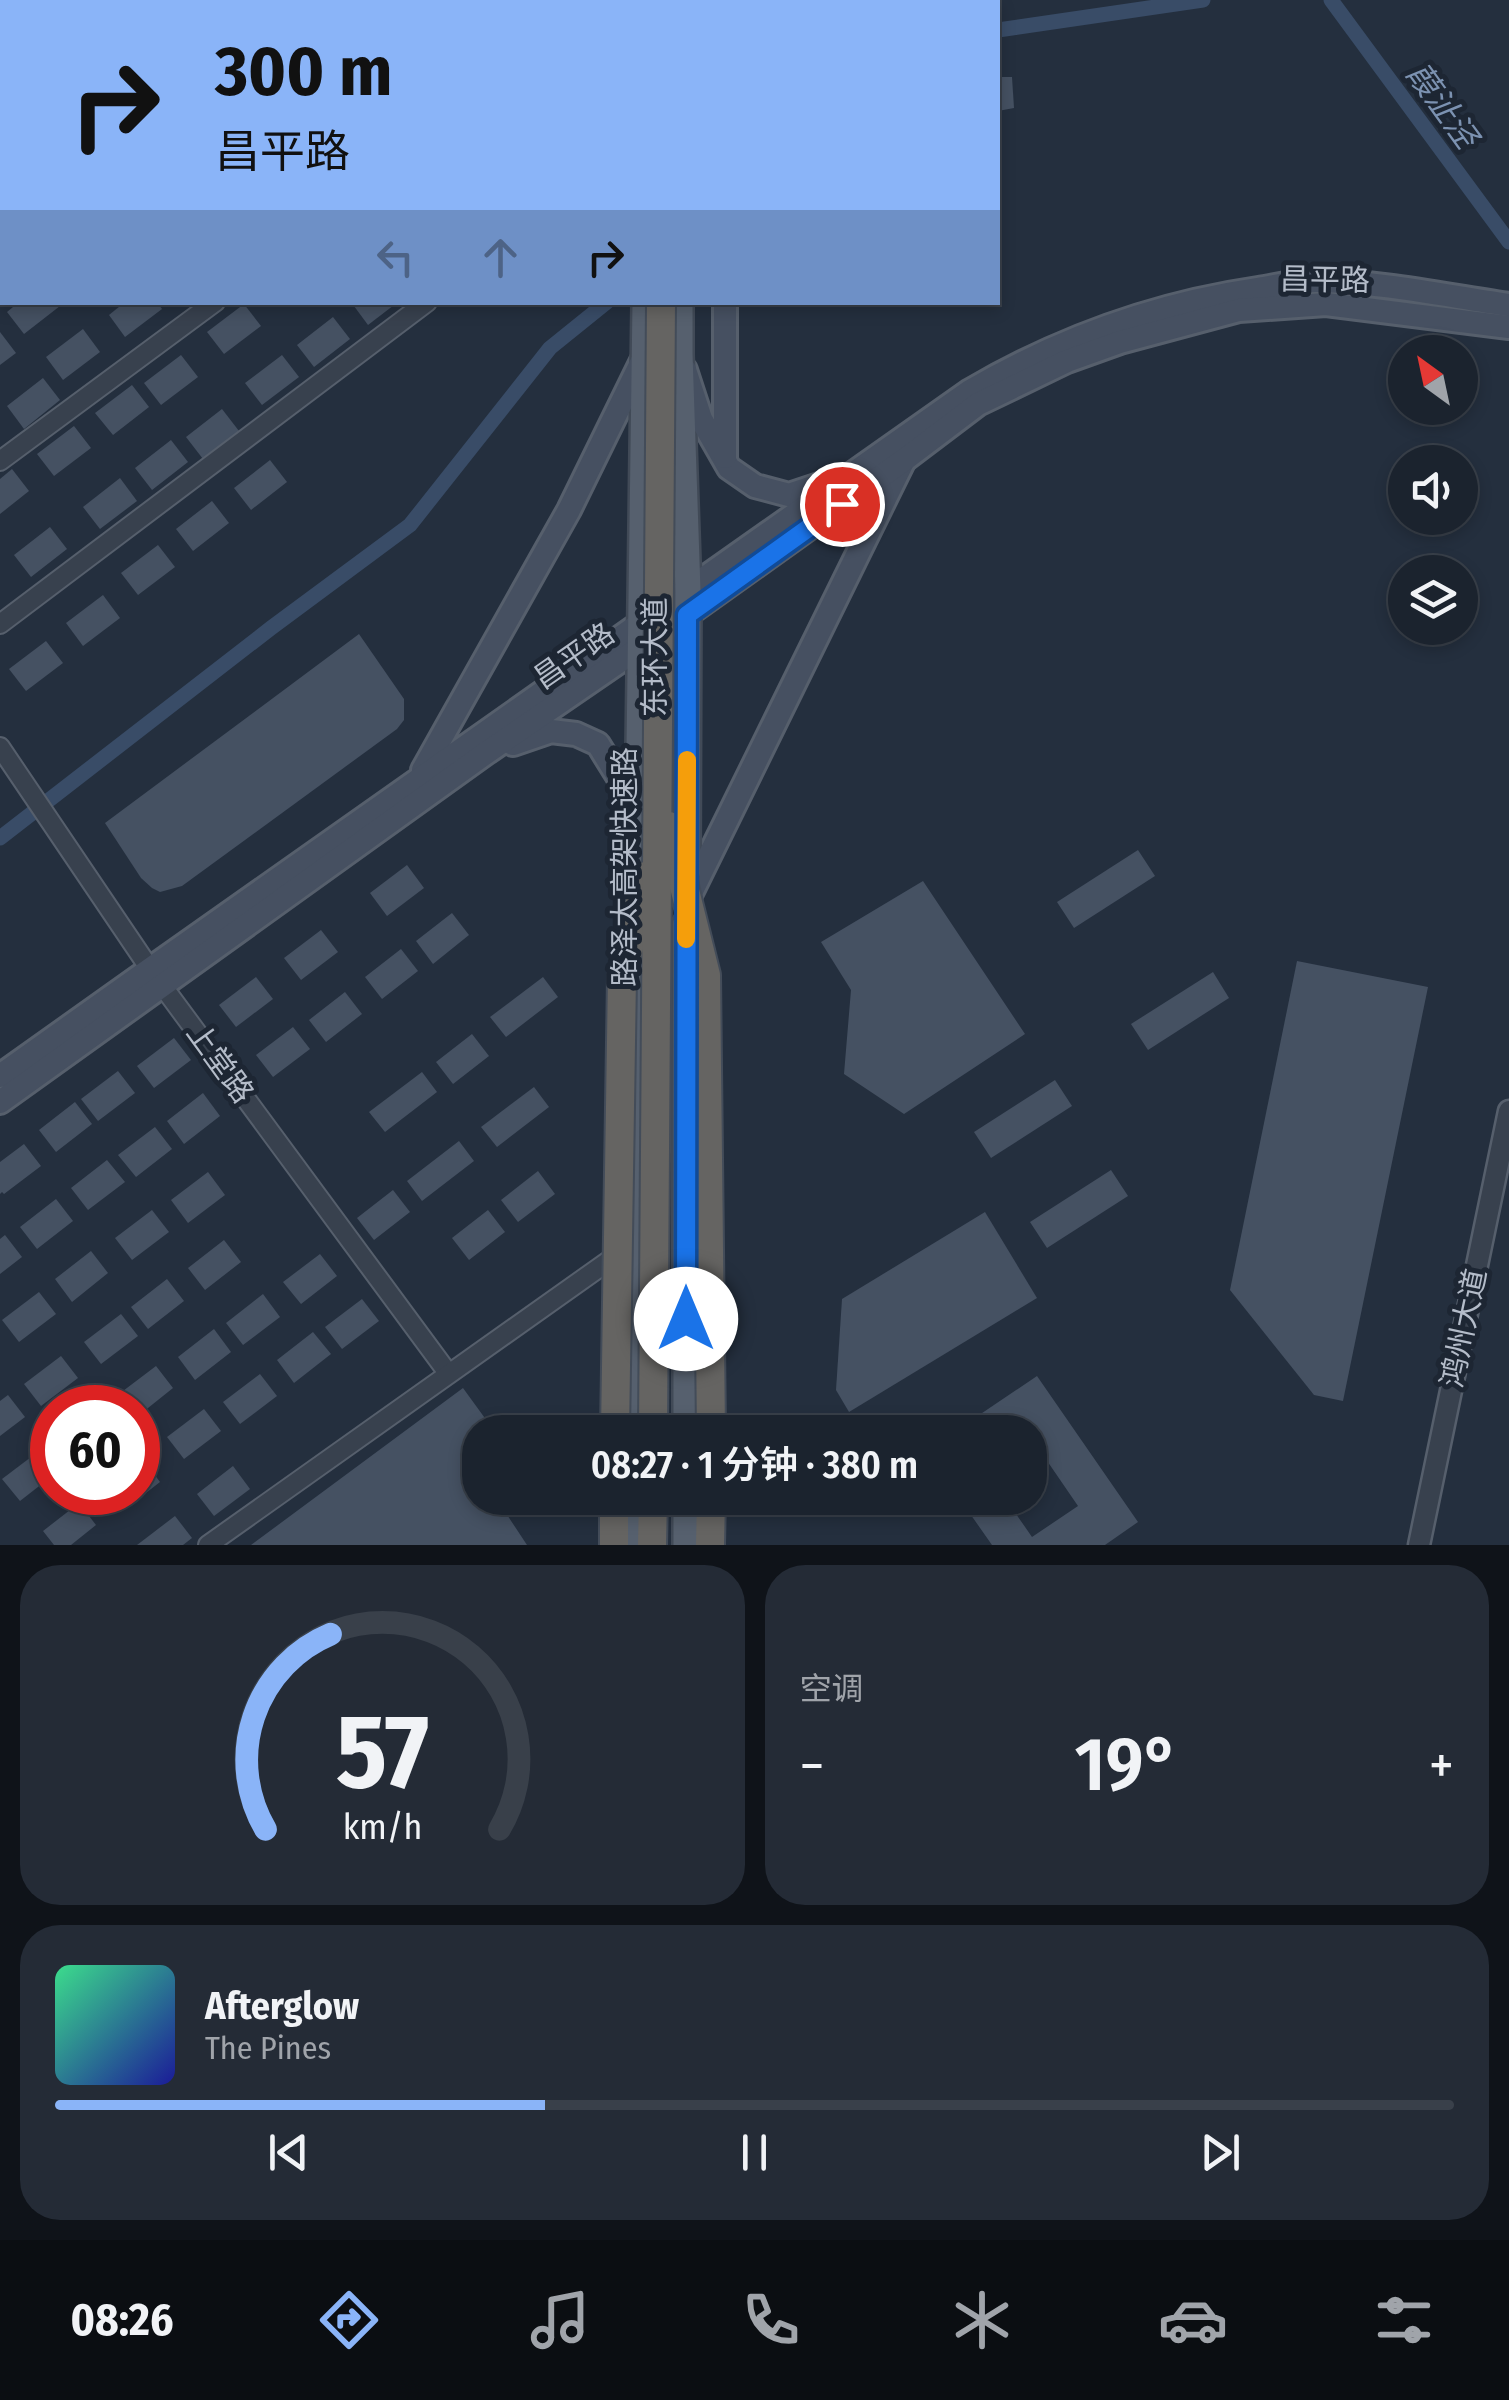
<!DOCTYPE html>
<html lang="zh">
<head>
<meta charset="utf-8">
<style>
  :root { --surface:#1b232e; --page:#242b36; --text:#f1f3f6; --muted:#a0a4aa; --line:#39404a; --accent:#8ab4f8 }
  body { margin:0; font-family:"Fira Sans Condensed","Noto Sans SC",sans-serif; background:var(--page); color:var(--text); height:100vh; display:flex; flex-direction:column; font-size:38px; white-space:nowrap }
  * { box-sizing:border-box; margin:0 }
  p { font-size:32px; color:var(--muted) }
  .icon { flex:none; width:55px; height:55px; fill:none; stroke:currentColor; stroke-width:2; stroke-linecap:round; stroke-linejoin:round }
  .map { position:relative; height:1545px; overflow:hidden }
  .details { display:flex; flex-direction:column; gap:20px; padding:20px; background:#0f1319; flex:1 }
  .details>* { flex:none }
  .top-card { position:absolute; left:0px; top:0px; width:1000px; height:305px; box-shadow:0 5px 15px #0003,0 0 0 2px var(--line); background:#8ab4f8; color:#111; overflow:hidden }
  .needle { width:65px; rotate:327deg }
  .controls { position:absolute; left:1388px; top:335px; display:grid; gap:20px }
  .controls a { display:grid; place-items:center; width:90px; height:90px; border-radius:50%; background:var(--surface); box-shadow:0 5px 15px #0003,0 0 0 2px var(--line); font-size:50px }
  .speed { position:absolute; left:30px; top:1385px; display:flex; gap:20px; font-size:50px; font-weight:700; text-align:center }
  .speed>* { display:grid; place-content:center; width:130px; height:130px; border-radius:50%; background:var(--surface); box-shadow:0 5px 15px #0003,0 0 0 2px var(--line); line-height:1 }
  .speed .limit { border:15px solid #d22; background:#fff; color:#111 }
  .pin { position:absolute; display:grid; place-items:center; width:85px; height:85px; color:#fff; margin:-42px; border:5px solid #fff; border-radius:50%; box-shadow:0 2px 10px #0007 }
  .me { position:absolute; width:110px; margin:-55px; rotate:0deg; stroke-linejoin:round; filter:drop-shadow(0 0 8px #0008) }
  .turn { display:flex; align-items:center; gap:35px; height:210px; padding:0 50px; font-size:45px }
  .turn .icon { width:130px; height:130px; stroke-width:2.5 }
  .turn b { display:block; font-size:70px; line-height:85px }
  .lanes { display:flex; align-items:center; height:95px; padding:0 50px; background:#0003; justify-content:center; gap:50px; direction:ltr }
  .lanes .off { opacity:.35 }
  .big { font-size:75px; font-weight:600; line-height:1.1 }
  .details .tile { flex:1; display:flex; flex-direction:column; justify-content:center; gap:15px; min-width:0; padding:0 35px; border-radius:40px; background:var(--page) }
  .details .dial { align-items:center; gap:0 }
  .dial svg { height:260px; overflow:visible; fill:none; stroke:var(--line); stroke-width:7; stroke-linecap:round; text-anchor:middle }
  .dial text { fill:var(--text); stroke:none }
  .song { display:flex; align-items:center; gap:30px }
  .cover { width:120px; height:120px; border-radius:15px; background:linear-gradient(135deg,hsl(150 70% 55%),hsl(240 70% 35%)) }
  .played { height:10px; border-radius:5px; background:linear-gradient(90deg,var(--accent) 35%,var(--line) 35%) }
  .keys { display:flex; justify-content:space-around; direction:ltr }
  .heat { display:flex; justify-content:space-between; align-items:center; font-size:55px; direction:ltr }
  .details .tiles { flex:1; display:grid; gap:20px; grid-template-columns:1fr 1fr }
  .tile:last-child { grid-column:span 2 }
  .trip { position:absolute; left:462px; top:1415px; width:585px; height:100px; border-radius:40px; background:var(--surface); box-shadow:0 5px 15px #0003,0 0 0 2px var(--line); font-weight:600; line-height:100px; text-align:center }
  .menu { display:flex; height:160px; justify-content:space-around; align-items:center; background:#0b0e12; color:var(--muted) }
  .menu .icon { width:70px; height:70px }
  .menu .on { color:var(--accent) }
  .menu b { font-size:45px; color:var(--text) }
  .map>svg:first-child { display:block }
  .lines { fill:none; stroke-linecap:round; stroke-linejoin:round }
  .canal { stroke:#394c67; stroke-width:15 }
  .building { fill:#455162 }
  .minor-casing { stroke:#565f6c; stroke-width:22 }
  .tertiary-casing { stroke:#565f6c; stroke-width:25 }
  .secondary-casing { stroke:#565f6c; stroke-width:28 }
  .primary-casing { stroke:#414a57; stroke-width:30 }
  .trunk-casing { stroke:#434c59; stroke-width:32 }
  .minor { stroke:#38414e; stroke-width:18 }
  .tertiary { stroke:#38414e; stroke-width:20 }
  .secondary { stroke:#465061; stroke-width:22 }
  .primary { stroke:#56606e; stroke-width:25 }
  .trunk { stroke:#656462; stroke-width:28 }
  .trunk-bridge-casing { stroke:#434c59; stroke-width:32; stroke-linecap:butt }
  .trunk-bridge { stroke:#656462; stroke-width:28 }
  .route-casing { stroke:#114b97; stroke-width:25 }
  .route { stroke:#1a73e8; stroke-width:18 }
  .slow { stroke:#f59e0b; stroke-width:18 }
  .labels { text-anchor:middle; stroke-width:10; stroke-linejoin:round; paint-order:stroke }
  .street-label { font-size:30px; fill:#b4bcc9; stroke:#1d2633 }
  .water-label { font-size:32px; font-style:italic; fill:#7c92b1; stroke:#1d2633 }
</style>
</head>
<body>
<div class="map">
<svg width="1509" height="1545" viewBox="0 0 1509 1545">
  <rect width="100%" height="100%" fill="#242f3e"/>
  <g class="lines">
    <!-- canal -->
    <g class="canal">
      <path d="M1331 0 1509 242"/>
      <path d="M998 30 1203 0"/>
      <path d="M0 838 271 628 410 525 550 348 607 302"/>
    </g>
  </g>
  <!-- building -->
  <g class="building">
    <path d="M998 77H1012L1014 108 998 111Z"/>
    <path d="M19 302H57L60 306 24 334 7 312Z"/>
    <path d="M125 302H157L162 309 125 337 109 315Z"/>
    <path d="M351 302H398L368 325Z"/>
    <path d="M244 304 261 326 224 354 207 332Z"/>
    <path d="M333 317 350 339 314 367 297 345Z"/>
    <path d="M83 329 100 352 63 380 46 357Z"/>
    <path d="M0 332 16 353 0 365Z"/>
    <path d="M181 355 198 377 161 405 144 383Z"/>
    <path d="M282 355 299 377 262 405 245 383Z"/>
    <path d="M43 378 60 400 24 429 7 406Z"/>
    <path d="M132 385 149 407 113 435 95 413Z"/>
    <path d="M222 409 239 431 203 459 186 437Z"/>
    <path d="M74 426 91 448 54 476 37 454Z"/>
    <path d="M171 440 188 462 152 490 135 468Z"/>
    <path d="M270 460 287 482 251 510 234 488Z"/>
    <path d="M12 469 29 491 0 514V479Z"/>
    <path d="M120 478 137 501 100 529 83 507Z"/>
    <path d="M212 501 229 523 193 551 176 529Z"/>
    <path d="M50 527 67 549 31 577 14 555Z"/>
    <path d="M158 545 175 567 138 595 121 573Z"/>
    <path d="M103 595 120 618 83 646 66 623Z"/>
    <path d="M359 634 404 699V720L397 729 182 886 160 892 152 888 141 878 105 823Z"/>
    <path d="M46 641 63 663 26 691 9 669Z"/>
    <path d="M1138 850 1155 876 1074 928 1057 902Z"/>
    <path d="M407 865 424 888 387 916 370 893Z"/>
    <path d="M923 881 1025 1034 904 1114 844 1074 851 990 821 942Z"/>
    <path d="M452 913 469 935 433 964 416 941Z"/>
    <path d="M321 930 338 952 301 980 284 958Z"/>
    <path d="M401 949 418 971 382 999 365 977Z"/>
    <path d="M1297 961 1428 987 1343 1401 1314 1395 1230 1290Z"/>
    <path d="M1213 972 1229 998 1148 1050 1131 1024Z"/>
    <path d="M256 977 273 999 236 1027 219 1005Z"/>
    <path d="M543 977 558 997 506 1037 490 1017Z"/>
    <path d="M345 992 362 1014 326 1042 309 1020Z"/>
    <path d="M293 1027 310 1049 273 1077 256 1055Z"/>
    <path d="M472 1034 489 1056 453 1084 436 1062Z"/>
    <path d="M174 1038 191 1060 154 1088 137 1066Z"/>
    <path d="M118 1071 135 1093 98 1121 81 1099Z"/>
    <path d="M422 1072 437 1092 385 1132 369 1112Z"/>
    <path d="M1055 1080 1072 1106 991 1158 974 1132Z"/>
    <path d="M534 1087 549 1107 497 1147 481 1127Z"/>
    <path d="M203 1093 220 1116 184 1144 167 1121Z"/>
    <path d="M75 1102 92 1124 56 1152 39 1130Z"/>
    <path d="M155 1127 172 1149 136 1177 118 1155Z"/>
    <path d="M459 1141 474 1161 422 1201 407 1181Z"/>
    <path d="M24 1144 41 1166 4 1194 2 1192 0 1194V1162Z"/>
    <path d="M107 1160 125 1182 88 1210 71 1188Z"/>
    <path d="M1111 1170 1128 1196 1047 1248 1030 1222Z"/>
    <path d="M538 1171 555 1194 518 1222 501 1200Z"/>
    <path d="M208 1172 225 1195 188 1223 171 1200Z"/>
    <path d="M393 1190 410 1212 374 1240 357 1218Z"/>
    <path d="M56 1199 73 1221 37 1249 20 1227Z"/>
    <path d="M152 1210 169 1232 132 1260 115 1238Z"/>
    <path d="M488 1210 505 1232 469 1260 452 1238Z"/>
    <path d="M985 1212 1037 1298 849 1412 836 1390 842 1299Z"/>
    <path d="M5 1235 22 1257 0 1274V1239Z"/>
    <path d="M224 1240 241 1262 205 1290 188 1268Z"/>
    <path d="M91 1251 108 1273 72 1302 55 1279Z"/>
    <path d="M320 1254 337 1276 301 1304 283 1282Z"/>
    <path d="M167 1279 184 1301 148 1329 131 1307Z"/>
    <path d="M39 1292 56 1314 19 1342 2 1320Z"/>
    <path d="M263 1294 280 1317 243 1345 226 1323Z"/>
    <path d="M362 1299 379 1321 342 1349 325 1327Z"/>
    <path d="M121 1314 138 1336 101 1364 84 1342Z"/>
    <path d="M214 1329 231 1352 195 1380 178 1357Z"/>
    <path d="M313 1332 331 1354 294 1383 277 1360Z"/>
    <path d="M61 1356 78 1378 41 1406 24 1384Z"/>
    <path d="M156 1366 173 1388 138 1416V1408H130L119 1394Z"/>
    <path d="M260 1374 277 1396 240 1424 223 1402Z"/>
    <path d="M1037 1376 1138 1522 1105 1545H992L959 1498H1005L1032 1537 1078 1506 1030 1436V1432L1026 1430 1022 1432H954Z"/>
    <path d="M463 1388 495 1432H480V1498H496L527 1545H251Z"/>
    <path d="M8 1395 25 1417 0 1436V1401Z"/>
    <path d="M204 1409 221 1431 184 1459 167 1437Z"/>
    <path d="M39 1451 52 1468V1476L20 1501 2 1479Z"/>
    <path d="M143 1459 160 1482 124 1510 111 1492H138V1464Z"/>
    <path d="M233 1466 250 1489 214 1516 197 1494Z"/>
    <path d="M79 1503 96 1525 71 1545H54L43 1531Z"/>
    <path d="M175 1516 192 1538 183 1545H137Z"/>
  </g>
  <g class="lines">
    <defs>
      <g id="minor">
        <path d="M505 0V2"/>
        <path d="M257 2 260 0"/>
        <path d="M0 192 2 190"/>
        <path d="M0 461 215 302"/>
        <path d="M0 624 427 302"/>
        <path d="M0 747 150 969 448 1373"/>
        <path d="M208 1545 624 1250"/>
      </g>
      <path id="tertiary" d="M1419 1545 1509 1111"/>
      <g id="secondary">
        <path d="M624 2V0"/>
        <path d="M727 2V0"/>
        <path d="M685 370 701 419 729 468 755 486 789 495 825 483"/>
        <path d="M725 457V302"/>
        <path d="M513 744 551 731 576 734 598 744 624 786 629 829"/>
        <path d="M423 770 569 510 643 359"/>
        <path d="M686 903 903 462"/>
        <path d="M0 1076C322 846 646 619 970 391 1059 339 1155 304 1258 289 1277 286 1299 280 1319 281 1382 282 1446 296 1509 305"/>
        <path d="M0 1102 486 753 687 615 904 460 978 404 1067 361 1120 342 1239 310 1326 304 1509 327"/>
      </g>
      <g id="primary">
        <path d="M651 2V0"/>
        <path d="M680 302V354L688 591 687 873"/>
        <path d="M637 898 645 302"/>
        <path d="M634 1432 637 943"/>
        <path d="M686 1432V923"/>
        <path d="M633 1545V1498"/>
        <path d="M686 1545V1498"/>
      </g>
      <g id="trunk">
        <path d="M676 2V0"/>
        <path d="M614 1545V1498"/>
        <path d="M652 1545 653 1498"/>
        <path d="M710 1545 711 1498"/>
      </g>
    </defs>
    <!-- minor casing -->
    <use href="#minor" class="minor-casing"/>
    <!-- tertiary casing -->
    <use href="#tertiary" class="tertiary-casing"/>
    <!-- secondary casing -->
    <use href="#secondary" class="secondary-casing"/>
    <!-- primary casing -->
    <use href="#primary" class="primary-casing"/>
    <!-- trunk casing -->
    <use href="#trunk" class="trunk-casing"/>
    <!-- minor -->
    <use href="#minor" class="minor"/>
    <!-- tertiary -->
    <use href="#tertiary" class="tertiary"/>
    <!-- secondary -->
    <use href="#secondary" class="secondary"/>
    <!-- primary -->
    <use href="#primary" class="primary"/>
    <!-- trunk -->
    <use href="#trunk" class="trunk"/>
    <defs>
      <g id="trunk-bridge">
        <path d="M669 826 706 975 711 1432"/>
        <path d="M615 1432 622 977 646 876"/>
        <path d="M653 1432 661 302"/>
      </g>
    </defs>
    <!-- trunk-bridge casing -->
    <use href="#trunk-bridge" class="trunk-bridge-casing"/>
    <!-- trunk-bridge -->
    <use href="#trunk-bridge" class="trunk-bridge"/>
  </g>
  <g class="lines">
    <defs>
      <path id="route" d="M686 1319 687 615 842 504"/>
    </defs>
    <!-- route casing -->
    <use href="#route" class="route-casing"/>
    <!-- route -->
    <use href="#route" class="route"/>
    <!-- slow -->
    <path class="slow" d="M686 939 687 760"/>
  </g>
  <g class="labels">
    <!-- street labels -->
    <g class="street-label">
      <text transform="translate(1325 280) rotate(1)" y="10">昌平路</text>
      <text transform="translate(574 656) rotate(-35)" y="10">昌平路</text>
      <text transform="translate(655 657) rotate(-90)" y="10">东环大道</text>
      <text transform="translate(625 867) rotate(-90)" y="10">路泽太高架快速路</text>
      <text transform="translate(220 1063) rotate(54)" y="10">上堂路</text>
      <text transform="translate(1464 1328) rotate(-78)" y="10">鸿州大道</text>
    </g>
    <!-- water labels -->
    <g class="water-label">
      <text transform="translate(1442 105) rotate(54)" y="11">葭沚泾</text>
    </g>
  </g>
</svg>
<div class="controls">
<a><svg class="needle" viewBox="-14 -14 28 28"><path d="M0-13l5 13h-10z" fill="#e53935"/><path d="M0 13l5-13h-10z" fill="#a0a4aa"/></svg></a>
<a><svg class="icon" aria-label="sound" viewBox="0 0 24 24"><path d="M4 9h4l5-4v14l-5-4H4zM17 9q2 3 0 6"/></svg></a>
<a><svg class="icon" aria-label="layers" viewBox="0 0 24 24"><path d="M12 4l9 5-9 5-9-5zM3 14l9 5 9-5"/></svg></a>
</div>
<div class="speed"><div class="limit">60</div></div>
<div class="pin" style="left:842px;top:504px;background:#d93025"><svg class="icon" aria-label="arrive" viewBox="0 0 24 24"><path d="M6 21V4h12l-3 4 3 4H6"/></svg></div>
<svg class="me" style="left:686px;top:1319px" viewBox="-20 -20 40 40"><circle r="19" fill="#fff"/><path d="M0-13L10 11 0 6-10 11z" fill="#1a73e8"/></svg>
<div class="trip">08:27 · 1 分钟 · 380 m</div>
<div class="top-card">
<div class="turn"><svg class="icon" aria-label="right" viewBox="0 0 24 24"><path d="M7 20v-9h11M14 6l5 5-5 5"/></svg><div><b>300 m</b>昌平路</div></div>
<div class="lanes"><svg class="icon off" aria-label="left" viewBox="0 0 24 24"><path d="M17 20v-9H6M10 6l-5 5 5 5"/></svg><svg class="icon off" aria-label="ahead" viewBox="0 0 24 24"><path d="M12 20V5M6 11l6-6 6 6"/></svg><svg class="icon" aria-label="right" viewBox="0 0 24 24"><path d="M7 20v-9h11M14 6l5 5-5 5"/></svg></div>
</div>
</div>
<section class="details">
<div class="tiles">
<div class="tile dial"><svg viewBox="0 0 100 80">
<path d="M14 69A42 42 0 1 1 86 69"/>
<path d="M14 69A42 42 0 0 1 34 9" stroke="#8ab4f8"/>
<text x="50" y="56" font-size="32" font-weight="700">57</text>
<text x="50" y="72" font-size="11">km/h</text>
</svg></div>
<div class="tile"><p>空调</p>
<div class="heat"><a>−</a><b class="big">19°</b><a>+</a></div>
</div>
<div class="tile">
<div class="song"><i class="cover"></i><div><b>Afterglow</b><p>The Pines</p></div></div>
<div class="played"></div>
<div class="keys"><svg class="icon" aria-label="previous" viewBox="0 0 24 24"><path d="M18 5L8 12l10 7zM5 5v14"/></svg><svg class="icon" aria-label="pause" viewBox="0 0 24 24"><path d="M8 5v14M16 5v14"/></svg><svg class="icon" aria-label="next" viewBox="0 0 24 24"><path d="M6 5l10 7-10 7zM19 5v14"/></svg></div>
</div>
</div>
</section>
<nav class="menu">
<b>08:26</b>
<svg class="icon on" aria-label="directions" viewBox="0 0 24 24"><path d="M12 3l9 9-9 9-9-9zM9 14v-3h6M13 9l2 2-2 2"/></svg>
<svg class="icon" aria-label="music" viewBox="0 0 24 24"><path d="M9 18V5l10-2v13"/><circle cx="6" cy="18" r="3"/><circle cx="16" cy="16" r="3"/></svg>
<svg class="icon" aria-label="phone" viewBox="0 0 24 24"><path d="M5 4h4l2 5-3 2q2 4 5 5l2-3 5 2v4C11 20 4 13 5 4z"/></svg>
<svg class="icon" aria-label="climate" viewBox="0 0 24 24"><path d="M12 3v18M4 7l16 10M4 17L20 7"/></svg>
<svg class="icon" aria-label="car" viewBox="0 0 24 24"><path d="M5 17H2v-5l4-1 3-4h7l3 4 3 1v5h-3M9 17h6M6 11h13"/><circle cx="7" cy="17" r="2"/><circle cx="17" cy="17" r="2"/></svg>
<svg class="icon" aria-label="filters" viewBox="0 0 24 24"><path d="M4 7h16M4 17h16"/><circle cx="9" cy="7" r="2"/><circle cx="15" cy="17" r="2"/></svg>
</nav>
</body>
</html>
